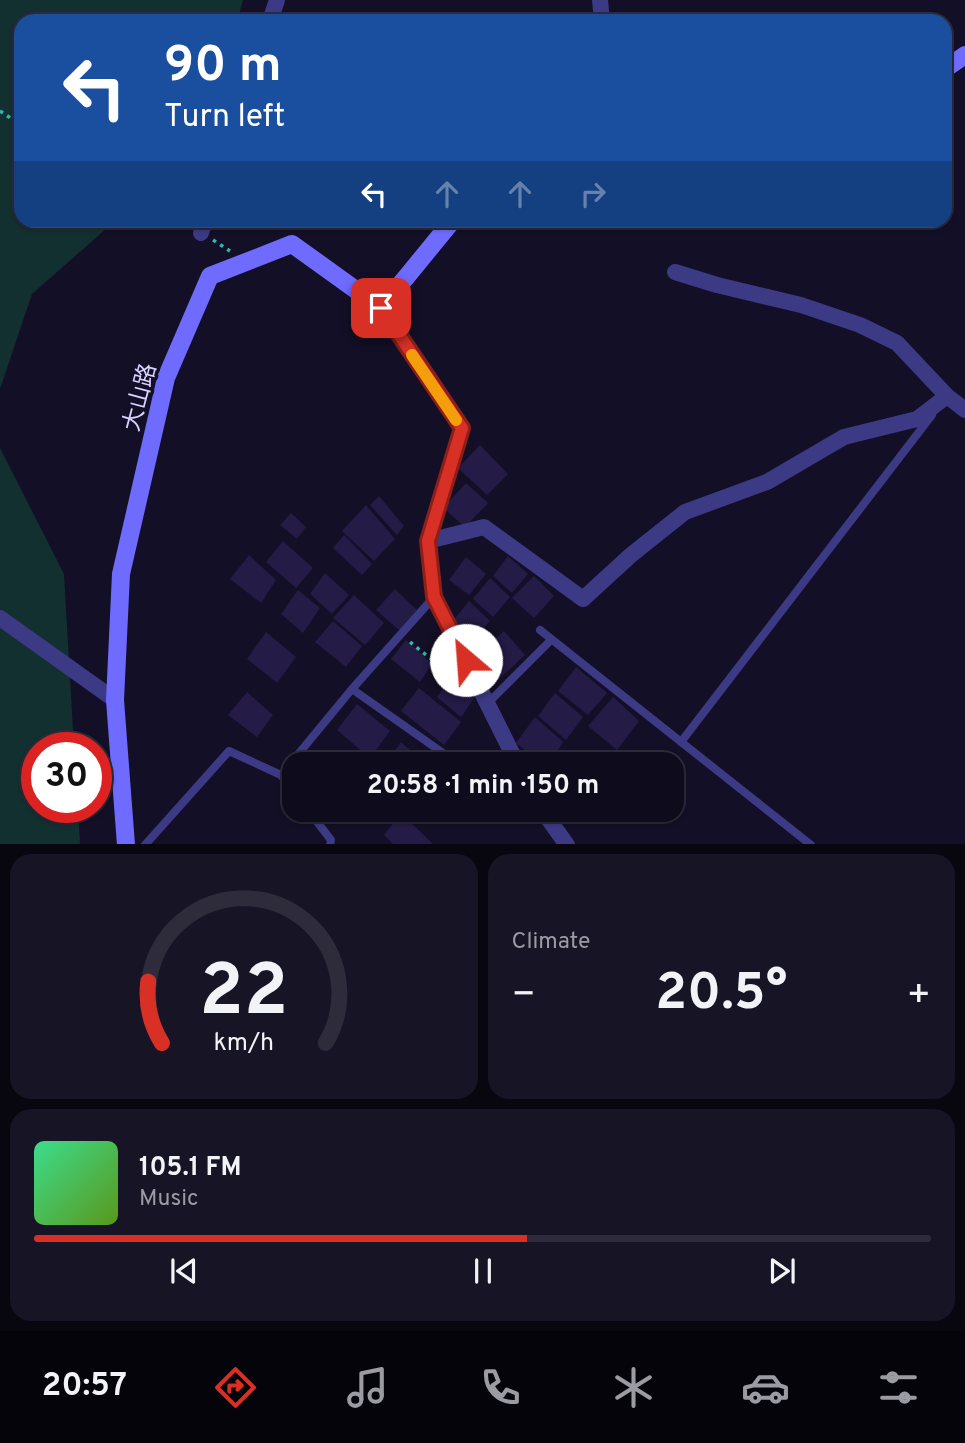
<!DOCTYPE html>
<html lang="en">
<head>
<meta charset="utf-8">
<style>
  :root { --surface:#0e0b1c; --page:#171425; --text:#f1f3f6; --muted:#9b9ba3; --line:#2e2b3b; --accent:#d93025 }
  body { margin:0; font-family:Overpass,"Noto Sans TC",sans-serif; background:var(--page); color:var(--text); height:100vh; display:flex; flex-direction:column; font-size:26px; white-space:nowrap }
  * { box-sizing:border-box; margin:0 }
  p { font-size:23px; color:var(--muted) }
  .icon { flex:none; width:38px; height:38px; fill:none; stroke:currentColor; stroke-width:2; stroke-linecap:round; stroke-linejoin:round }
  .map { position:relative; height:844px; overflow:hidden }
  .details { display:flex; flex-direction:column; gap:10px; padding:10px; background:#08060f; flex:1 }
  .details>* { flex:none }
  .hud { position:absolute; left:14px; top:14px; width:938px; height:214px; border-radius:21px; box-shadow:0 2px 5px #0004,0 0 0 2px var(--line); background:#1a4fa0; color:#fff; overflow:hidden }
  .speed { position:absolute; left:21px; top:732px; display:flex; gap:14px; font-size:35px; font-weight:700; text-align:center }
  .speed>* { display:grid; place-content:center; width:91px; height:91px; border-radius:50%; background:var(--surface); box-shadow:0 2px 5px #0004,0 0 0 2px var(--line); line-height:1 }
  .speed .limit { border:10px solid #d22; background:#fff; color:#111 }
  .pin { position:absolute; display:grid; place-items:center; width:60px; height:60px; color:#fff; margin:-30px; border-radius:14px; box-shadow:0 4px 10px #0006 }
  .me { position:absolute; width:77px; margin:-38px; rotate:333deg; stroke-linejoin:round; filter:drop-shadow(0 0 5px #0008) }
  .turn { display:flex; align-items:center; gap:24px; height:147px; padding:0 35px; font-size:32px }
  .turn .icon { width:91px; height:91px; stroke-width:2.5 }
  .turn b { display:block; font-size:49px; line-height:60px }
  .lanes { display:flex; align-items:center; height:66px; padding:0 35px; background:#0003; justify-content:center; gap:35px; direction:ltr }
  .lanes .off { opacity:.35 }
  .big { font-size:52px; font-weight:700; line-height:1.1 }
  .details .tile { flex:1; display:flex; flex-direction:column; justify-content:center; gap:10px; min-width:0; padding:0 24px; border-radius:21px; background:var(--page) }
  .details .dial { align-items:center; gap:0 }
  .dial svg { height:182px; overflow:visible; fill:none; stroke:var(--line); stroke-width:7; stroke-linecap:round; text-anchor:middle }
  .dial text { fill:var(--text); stroke:none }
  .song { display:flex; align-items:center; gap:21px }
  .cover { width:84px; height:84px; border-radius:10px; background:linear-gradient(135deg,hsl(150 70% 55%),hsl(90 70% 35%)) }
  .played { height:7px; border-radius:4px; background:linear-gradient(90deg,var(--accent) 55%,var(--line) 55%) }
  .keys { display:flex; justify-content:space-around; direction:ltr }
  .heat { display:flex; justify-content:space-between; align-items:center; font-size:38px; direction:ltr }
  .details .tiles { flex:1; display:grid; gap:10px; grid-template-columns:1fr 1fr }
  .tile:last-child { grid-column:span 2 }
  .trip { position:absolute; left:282px; top:752px; width:402px; height:70px; border-radius:21px; background:var(--surface); box-shadow:0 2px 5px #0004,0 0 0 2px var(--line); font-weight:700; line-height:70px; text-align:center }
  .dock { display:flex; height:112px; justify-content:space-around; align-items:center; background:#06040b; color:var(--muted) }
  .dock .icon { width:49px; height:49px }
  .dock .active { color:var(--accent) }
  .dock b { font-size:32px; color:var(--text) }
  .map>svg:first-child { display:block }
  .green { fill:#12302f }
  .building { fill:#241b47 }
  .lines { fill:none; stroke-linecap:round; stroke-linejoin:round }
  .path { stroke:#2fb8b0; stroke-width:3.5; stroke-dasharray:3.5 5; stroke-linecap:butt }
  .lane { stroke:#3d3a85; stroke-width:8 }
  .street { stroke:#3d3a85; stroke-width:16 }
  .secondary { stroke:#6f6bff; stroke-width:18 }
  .route-casing { stroke:#8d1f18; stroke-width:18 }
  .route { stroke:#d93025; stroke-width:12 }
  .slow { stroke:#f59e0b; stroke-width:12 }
  .labels { text-anchor:middle; stroke-width:7; stroke-linejoin:round; paint-order:stroke }
  .street-label { font-size:23px; fill:#d9d4ff; stroke:#130f26 }
</style>
</head>
<body>
<div class="map">
<svg width="965" height="845" viewBox="0 0 965 845">
  <rect width="100%" height="100%" fill="#130f26"/>
  <!-- green -->
  <g class="green">
    <path d="M0 0H243L237 21H21V220L115 221 32 294 0 389Z"/>
    <path d="M0 448 64 574 74 747H37V807H78L80 844H0Z"/>
  </g>
  <!-- building -->
  <g class="building">
    <path d="M480 445 508 474 487 495 458 468Z"/>
    <path d="M466 483 488 503 465 527 443 508Z"/>
    <path d="M379 496 404 526 397 535 370 505Z"/>
    <path d="M366 505 395 539 374 561 342 531Z"/>
    <path d="M291 513 306 527 297 539 280 525Z"/>
    <path d="M344 535 372 564 362 575 333 548Z"/>
    <path d="M283 541 313 568 296 588 266 562Z"/>
    <path d="M249 555 276 580 261 603 230 579Z"/>
    <path d="M508 556 528 574 512 593 493 576Z"/>
    <path d="M466 557 486 574 469 595 449 580Z"/>
    <path d="M325 573 349 595 332 614 310 594Z"/>
    <path d="M534 576 554 596 534 618 512 598Z"/>
    <path d="M490 578 510 597 493 617 473 599Z"/>
    <path d="M395 589 417 610 399 630 376 610Z"/>
    <path d="M298 590 320 608 303 633 281 614Z"/>
    <path d="M354 595 384 623 365 645 333 618Z"/>
    <path d="M469 601 490 621 473 640 453 621Z"/>
    <path d="M333 621 362 646 346 667 315 642Z"/>
    <path d="M504 631 525 655 499 679 477 656Z"/>
    <path d="M266 632 296 657 277 683 247 659Z"/>
    <path d="M406 640 432 664 420 682 391 659Z"/>
    <path d="M576 667 607 693 588 715 558 691Z"/>
    <path d="M451 678 475 697 461 717 437 697Z"/>
    <path d="M419 688 461 722 444 745 401 711Z"/>
    <path d="M247 692 273 715 257 737 228 715Z"/>
    <path d="M555 693 583 717 566 740 538 716Z"/>
    <path d="M613 697 639 721 617 750 588 726Z"/>
    <path d="M357 704 390 731 370 758 337 730Z"/>
    <path d="M535 717 563 742 549 765H543L516 743Z"/>
    <path d="M401 742 422 761 419 765H385Z"/>
    <path d="M401 813 434 845H394L384 835Z"/>
  </g>
  <g class="lines">
    <!-- path -->
    <g class="path">
      <path d="M0 111 21 125"/>
      <path d="M213 240 230 251"/>
      <path d="M410 642 456 679"/>
    </g>
    <!-- lane -->
    <g class="lane">
      <path d="M540 630 811 845"/>
      <path d="M352 689 460 765"/>
      <path d="M488 703 551 640"/>
      <path d="M681 742 932 415"/>
      <path d="M281 775 352 689 434 597"/>
      <path d="M308 810 331 840 330 845"/>
      <path d="M523 810 528 814 533 810"/>
      <path d="M145 845 229 751 281 775 294 792"/>
    </g>
    <!-- street -->
    <g class="street">
      <path d="M600 0 602 21"/>
      <path d="M270 21 277 0"/>
      <path d="M201 233 205 220"/>
      <path d="M675 272 717 285 801 305 860 325 897 343 947 396 965 410"/>
      <path d="M381 308 462 428 428 541 434 597 518 765"/>
      <path d="M428 541 484 527 583 599 631 555 685 512 767 482 844 437 917 419 947 396"/>
      <path d="M0 618 115 700"/>
      <path d="M542 810 567 845"/>
    </g>
    <!-- secondary -->
    <g class="secondary">
      <path d="M945 69 965 55"/>
      <path d="M126 845 115 700 121 574 166 378 210 276 292 244 381 308 453 220"/>
    </g>
  </g>
  <g class="lines">
    <defs>
      <path id="route" d="M381 308 462 428 428 541 434 597 466 660"/>
    </defs>
    <!-- route casing -->
    <use href="#route" class="route-casing"/>
    <!-- route -->
    <use href="#route" class="route"/>
    <!-- slow -->
    <path class="slow" d="M412 355 456 420"/>
  </g>
  <g class="labels">
    <!-- street labels -->
    <g class="street-label">
      <text transform="translate(139 397) rotate(-75)" y="8">大山路</text>
    </g>
  </g>
</svg>
<div class="speed"><div class="limit">30</div></div>
<div class="pin" style="left:381px;top:308px;background:#d93025"><svg class="icon" aria-label="arrive" viewBox="0 0 24 24"><path d="M6 21V4h12l-3 4 3 4H6"/></svg></div>
<svg class="me" style="left:466px;top:660px" viewBox="-20 -20 40 40"><circle r="19" fill="#fff"/><path d="M0-13L10 11 0 6-10 11z" fill="#d93025"/></svg>
<div class="trip">20:58 · 1 min · 150 m</div>
<div class="hud">
<div class="turn"><svg class="icon" aria-label="left" viewBox="0 0 24 24"><path d="M17 20v-9H6M10 6l-5 5 5 5"/></svg><div><b>90 m</b>Turn left</div></div>
<div class="lanes"><svg class="icon" aria-label="left" viewBox="0 0 24 24"><path d="M17 20v-9H6M10 6l-5 5 5 5"/></svg><svg class="icon off" aria-label="ahead" viewBox="0 0 24 24"><path d="M12 20V5M6 11l6-6 6 6"/></svg><svg class="icon off" aria-label="ahead" viewBox="0 0 24 24"><path d="M12 20V5M6 11l6-6 6 6"/></svg><svg class="icon off" aria-label="right" viewBox="0 0 24 24"><path d="M7 20v-9h11M14 6l5 5-5 5"/></svg></div>
</div>
</div>
<section class="details">
<div class="tiles">
<div class="tile dial"><svg viewBox="0 0 100 80">
<path d="M14 69A42 42 0 1 1 86 69"/>
<path d="M14 69A42 42 0 0 1 8 42" stroke="#d93025"/>
<text x="50" y="56" font-size="32" font-weight="700">22</text>
<text x="50" y="72" font-size="11">km/h</text>
</svg></div>
<div class="tile"><p>Climate</p>
<div class="heat"><a>−</a><b class="big">20.5°</b><a>+</a></div>
</div>
<div class="tile">
<div class="song"><i class="cover"></i><div><b>105.1 FM</b><p>Music</p></div></div>
<div class="played"></div>
<div class="keys"><svg class="icon" aria-label="previous" viewBox="0 0 24 24"><path d="M18 5L8 12l10 7zM5 5v14"/></svg><svg class="icon" aria-label="pause" viewBox="0 0 24 24"><path d="M8 5v14M16 5v14"/></svg><svg class="icon" aria-label="next" viewBox="0 0 24 24"><path d="M6 5l10 7-10 7zM19 5v14"/></svg></div>
</div>
</div>
</section>
<nav class="dock">
<b>20:57</b>
<svg class="icon active" aria-label="directions" viewBox="0 0 24 24"><path d="M12 3l9 9-9 9-9-9zM9 14v-3h6M13 9l2 2-2 2"/></svg>
<svg class="icon" aria-label="music" viewBox="0 0 24 24"><path d="M9 18V5l10-2v13"/><circle cx="6" cy="18" r="3"/><circle cx="16" cy="16" r="3"/></svg>
<svg class="icon" aria-label="phone" viewBox="0 0 24 24"><path d="M5 4h4l2 5-3 2q2 4 5 5l2-3 5 2v4C11 20 4 13 5 4z"/></svg>
<svg class="icon" aria-label="climate" viewBox="0 0 24 24"><path d="M12 3v18M4 7l16 10M4 17L20 7"/></svg>
<svg class="icon" aria-label="car" viewBox="0 0 24 24"><path d="M5 17H2v-5l4-1 3-4h7l3 4 3 1v5h-3M9 17h6M6 11h13"/><circle cx="7" cy="17" r="2"/><circle cx="17" cy="17" r="2"/></svg>
<svg class="icon" aria-label="filters" viewBox="0 0 24 24"><path d="M4 7h16M4 17h16"/><circle cx="9" cy="7" r="2"/><circle cx="15" cy="17" r="2"/></svg>
</nav>
</body>
</html>
